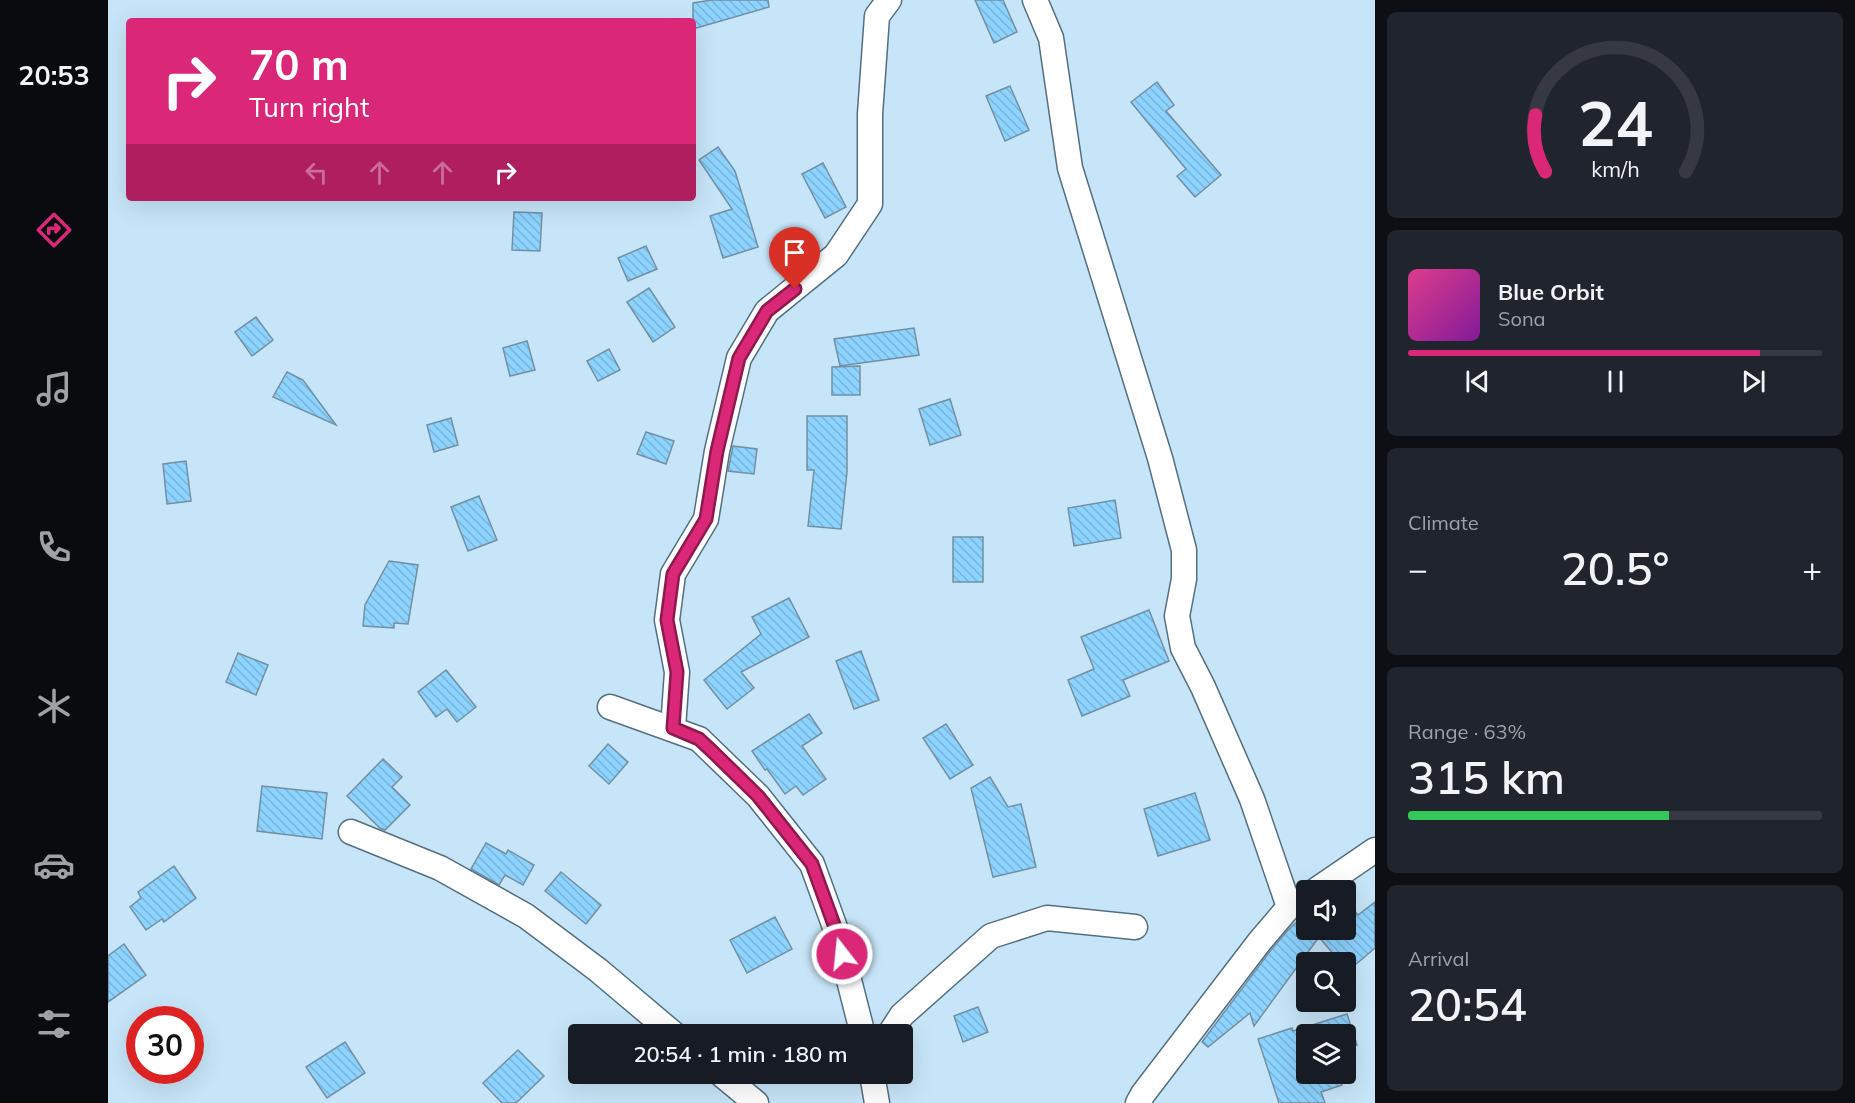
<!DOCTYPE html>
<html lang="en">
<head>
<meta charset="utf-8">
<style>
  :root { --surface:#171b24; --page:#20242c; --text:#f1f3f6; --muted:#9ea1a6; --line:#363941; --accent:#db2777 }
  body { margin:0; font-family:Mulish,sans-serif; background:var(--page); color:var(--text); height:100vh; display:flex; flex-direction:column; font-size:22px; white-space:nowrap }
  * { box-sizing:border-box; margin:0 }
  p { font-size:20px; color:var(--muted) }
  .icon { flex:none; width:33px; height:33px; fill:none; stroke:currentColor; stroke-width:2; stroke-linecap:round; stroke-linejoin:round }
  .map { position:relative; flex:1; overflow:hidden }
  .drawer { display:flex; flex-direction:column; gap:12px; padding:12px; background:#0d0f14; width:480px }
  .drawer>* { flex:none }
  .top-card { position:absolute; left:18px; top:18px; width:570px; height:183px; border-radius:6px; box-shadow:0 6px 24px #0002; background:#db2777; color:#fff; overflow:hidden }
  .controls { position:absolute; left:1188px; top:880px; display:grid; gap:12px }
  .controls a { display:grid; place-items:center; width:60px; height:60px; border-radius:6px; background:var(--surface); box-shadow:0 6px 24px #0002; font-size:30px }
  .speed { position:absolute; left:18px; top:1006px; display:flex; gap:12px; font-size:30px; font-weight:700; text-align:center }
  .speed>* { display:grid; place-content:center; width:78px; height:78px; border-radius:50%; background:var(--surface); box-shadow:0 6px 24px #0002; line-height:1 }
  .speed .limit { border:9px solid #d22; background:#fff; color:#111 }
  .pin { position:absolute; display:grid; place-items:center; width:51px; height:51px; color:#fff; margin:-62px -26px; border-radius:50% 50% 50% 0; rotate:-45deg; box-shadow:0 0 6px #0007 }
  .pin .icon { rotate:45deg }
  .me { position:absolute; width:66px; margin:-33px; rotate:344deg; stroke-linejoin:round; filter:drop-shadow(0 0 4px #0008) }
  .turn { display:flex; align-items:center; gap:21px; height:126px; padding:0 24px; font-size:27px }
  .turn .icon { width:78px; height:78px; stroke-width:2.5 }
  .turn b { display:block; font-size:42px; line-height:51px }
  .lanes { display:flex; align-items:center; height:57px; padding:0 24px; background:#0003; justify-content:center; gap:30px; direction:ltr }
  .lanes .off { opacity:.35 }
  .big { font-size:45px; font-weight:600; line-height:1.1 }
  .drawer .tile { flex:1; display:flex; flex-direction:column; justify-content:center; gap:9px; min-width:0; padding:0 21px; border-radius:9px; background:var(--page) }
  .drawer .dial { align-items:center; gap:0 }
  .dial svg { height:156px; overflow:visible; fill:none; stroke:var(--line); stroke-width:7; stroke-linecap:round; text-anchor:middle }
  .dial text { fill:var(--text); stroke:none }
  .song { display:flex; align-items:center; gap:18px }
  .cover { width:72px; height:72px; border-radius:9px; background:linear-gradient(135deg,hsl(330 70% 55%),hsl(290 70% 35%)) }
  .played { height:6px; border-radius:3px; background:linear-gradient(90deg,var(--accent) 85%,var(--line) 85%) }
  .keys { display:flex; justify-content:space-around; direction:ltr }
  .heat { display:flex; justify-content:space-between; align-items:center; font-size:33px; direction:ltr }
  .charge { height:9px; border-radius:4px; background:linear-gradient(90deg,#34c759 63%,var(--line) 0) }
  .trip { position:absolute; left:460px; top:1024px; width:345px; height:60px; border-radius:6px; background:var(--surface); box-shadow:0 6px 24px #0002; font-weight:600; line-height:60px; text-align:center }
  main { display:flex; flex:1; min-height:0 }
  .tabs { display:flex; flex-direction:column; width:108px; justify-content:space-around; align-items:center; background:#090b0e; color:var(--muted) }
  .tabs .icon { width:42px; height:42px }
  .tabs .active { color:var(--accent) }
  .tabs b { font-size:27px; color:var(--text) }
  .map>svg:first-child { display:block }
  .building { fill:url(#building-back-hatch); stroke:#748fa2; stroke-width:1.5 }
  .lines { fill:none; stroke-linecap:round; stroke-linejoin:round }
  .street-casing { stroke:#546f81; stroke-width:27 }
  .street { stroke:#fff; stroke-width:24 }
  .route-casing { stroke:#8e194d; stroke-width:15 }
  .route { stroke:#db2777; stroke-width:10 }
</style>
</head>
<body>
<main>
<nav class="tabs">
<b>20:53</b>
<svg class="icon active" aria-label="directions" viewBox="0 0 24 24"><path d="M12 3l9 9-9 9-9-9zM9 14v-3h6M13 9l2 2-2 2"/></svg>
<svg class="icon" aria-label="music" viewBox="0 0 24 24"><path d="M9 18V5l10-2v13"/><circle cx="6" cy="18" r="3"/><circle cx="16" cy="16" r="3"/></svg>
<svg class="icon" aria-label="phone" viewBox="0 0 24 24"><path d="M5 4h4l2 5-3 2q2 4 5 5l2-3 5 2v4C11 20 4 13 5 4z"/></svg>
<svg class="icon" aria-label="climate" viewBox="0 0 24 24"><path d="M12 3v18M4 7l16 10M4 17L20 7"/></svg>
<svg class="icon" aria-label="car" viewBox="0 0 24 24"><path d="M5 17H2v-5l4-1 3-4h7l3 4 3 1v5h-3M9 17h6M6 11h13"/><circle cx="7" cy="17" r="2"/><circle cx="17" cy="17" r="2"/></svg>
<svg class="icon" aria-label="filters" viewBox="0 0 24 24"><path d="M4 7h16M4 17h16"/><circle cx="9" cy="7" r="2"/><circle cx="15" cy="17" r="2"/></svg>
</nav>
<div class="map">
<svg width="1267" height="1103" viewBox="0 0 1267 1103">
  <defs>
    <pattern id="building-back-hatch" width="6" height="6" patternUnits="userSpaceOnUse" patternTransform="scale(1.5)"><rect width="6" height="6" fill="#8dd3ff"/><path d="M-1 5l2 2M0 0l6 6M5-1l2 2" fill="none" stroke="#79b5db"/></pattern>
  </defs>
  <rect width="100%" height="100%" fill="#c7e5f9"/>
  <!-- building -->
  <g class="building">
    <path d="M604 0H660L661 7 585 29V3Z"/>
    <path d="M867 0H895L909 32 886 43Z"/>
    <path d="M1049 82 1066 105 1058 111 1113 175 1087 197 1069 176 1078 169 1023 102Z"/>
    <path d="M902 86 921 130 897 141 878 96Z"/>
    <path d="M610 147 627 171 650 247 615 258 602 216 624 209 591 160Z"/>
    <path d="M715 163 738 207 717 218 694 174Z"/>
    <path d="M406 212 434 213 432 251 404 250Z"/>
    <path d="M538 246 549 269 520 281 510 258Z"/>
    <path d="M541 288 567 327 545 342 519 302Z"/>
    <path d="M148 317 165 340 144 356 127 332Z"/>
    <path d="M806 328 811 355 732 366 726 339Z"/>
    <path d="M419 341 427 370 402 376 395 348Z"/>
    <path d="M501 349 512 370 490 381 479 361Z"/>
    <path d="M752 366V395H724V367Z"/>
    <path d="M179 372 195 380 228 425 165 397Z"/>
    <path d="M842 399 853 435 822 445 811 409Z"/>
    <path d="M699 416H739V472L733 529 700 526 706 470H699Z"/>
    <path d="M343 418 350 445 326 452 319 425Z"/>
    <path d="M538 432 566 441 558 464 529 454Z"/>
    <path d="M625 446 649 449 646 474 620 471Z"/>
    <path d="M78 461 83 501 59 504 55 464Z"/>
    <path d="M371 496 389 540 360 551 343 507Z"/>
    <path d="M1007 500 1013 538 966 546 960 508Z"/>
    <rect x="845" y="537" width="30" height="45"/>
    <path d="M281 561 310 565 300 624 286 623V628L255 626 257 605Z"/>
    <path d="M681 598 701 637 633 672 646 688 619 709 596 680 653 634 644 617Z"/>
    <path d="M1041 610 1061 661 1015 680 1022 696 974 716 960 680 986 669 973 637Z"/>
    <path d="M753 651 771 700 746 709 728 661Z"/>
    <path d="M130 653 160 665 148 695 118 682Z"/>
    <path d="M338 670 368 707 349 722 339 709 328 717 310 692Z"/>
    <path d="M701 714 714 733 694 746 718 779 695 795 688 786 677 794 659 769 657 770 644 751Z"/>
    <path d="M838 724 865 765 842 779 815 738Z"/>
    <path d="M500 744 520 762 501 784 481 766Z"/>
    <path d="M275 759 294 777 284 787 302 805 277 830 272 828 239 796Z"/>
    <path d="M882 777 900 807 913 804 928 867 885 877 863 788Z"/>
    <path d="M154 786 219 793 214 839 149 831Z"/>
    <path d="M1087 793 1102 840 1050 856 1036 809Z"/>
    <path d="M378 843 398 854 400 850 426 865 415 885 397 875 391 885 363 869Z"/>
    <path d="M66 866 88 898 56 922 54 919 38 930 22 907 33 898 30 892Z"/>
    <path d="M453 872 493 905 478 924 437 891Z"/>
    <path d="M1238 900 1250 915 1267 902V948L1240 971 1238 968V963H1233L1211 937 1146 1026 1142 1013 1100 1047 1094 1042 1163 950 1180 930 1198 914V930H1238Z"/>
    <path d="M667 917 684 949 639 973 622 940Z"/>
    <path d="M16 944 38 975 0 1002V956Z"/>
    <path d="M870 1007 880 1032 855 1042 846 1016Z"/>
    <path d="M1239 1014 1249 1045 1238 1049V1035H1198V1074H1231L1234 1085 1213 1092 1217 1103H1171L1150 1039 1184 1028 1185 1031Z"/>
    <path d="M237 1042 257 1073 219 1098 198 1067Z"/>
    <path d="M410 1050 436 1076 408 1103H394L375 1083Z"/>
  </g>
  <g class="lines">
    <defs>
      <g id="street">
        <path d="M927 0 943 38 962 168 1052 458 1076 550V579L1069 616 1075 648 1095 687 1144 799 1181 907"/>
        <path d="M502 707 591 739 650 796 704 864 729 933 755 1035"/>
        <path d="M565 728 569 672 559 620 565 574 598 519 609 451 631 358 659 311 728 255 762 204V114L769 16 781 0"/>
        <path d="M243 832 332 868 418 916 490 970 567 1035"/>
        <path d="M1207 891 1267 850"/>
        <path d="M781 1035 794 1015 883 936 939 918 1027 927"/>
        <path d="M613 1074 648 1103"/>
        <path d="M764 1074 769 1103"/>
        <path d="M1030 1103 1035 1094 1152 941 1181 907 1198 896"/>
      </g>
    </defs>
    <!-- street casing -->
    <use href="#street" class="street-casing"/>
    <!-- street -->
    <use href="#street" class="street"/>
  </g>
  <g class="lines">
    <defs>
      <path id="route" d="M687 289 659 311 631 358 609 451 598 519 565 574 559 620 569 672 565 728 591 739 606 753 650 796 704 864 729 933 734 954"/>
    </defs>
    <!-- route casing -->
    <use href="#route" class="route-casing"/>
    <!-- route -->
    <use href="#route" class="route"/>
  </g>
</svg>
<div class="controls">
<a><svg class="icon" aria-label="sound" viewBox="0 0 24 24"><path d="M4 9h4l5-4v14l-5-4H4zM17 9q2 3 0 6"/></svg></a>
<a><svg class="icon" aria-label="search" viewBox="0 0 24 24"><circle cx="10" cy="10" r="6"/><path d="M15 15l6 6"/></svg></a>
<a><svg class="icon" aria-label="layers" viewBox="0 0 24 24"><path d="M12 4l9 5-9 5-9-5zM3 14l9 5 9-5"/></svg></a>
</div>
<div class="speed"><div class="limit">30</div></div>
<div class="pin" style="left:687px;top:289px;background:#d93025"><svg class="icon" aria-label="arrive" viewBox="0 0 24 24"><path d="M6 21V4h12l-3 4 3 4H6"/></svg></div>
<svg class="me" style="left:734px;top:954px" viewBox="-20 -20 40 40"><circle r="17" fill="#db2777" stroke="#fff" stroke-width="3"/><path d="M0-11L8 9 0 5-8 9z" fill="#fff"/></svg>
<div class="trip">20:54 · 1 min · 180 m</div>
<div class="top-card">
<div class="turn"><svg class="icon" aria-label="right" viewBox="0 0 24 24"><path d="M7 20v-9h11M14 6l5 5-5 5"/></svg><div><b>70 m</b>Turn right</div></div>
<div class="lanes"><svg class="icon off" aria-label="left" viewBox="0 0 24 24"><path d="M17 20v-9H6M10 6l-5 5 5 5"/></svg><svg class="icon off" aria-label="ahead" viewBox="0 0 24 24"><path d="M12 20V5M6 11l6-6 6 6"/></svg><svg class="icon off" aria-label="ahead" viewBox="0 0 24 24"><path d="M12 20V5M6 11l6-6 6 6"/></svg><svg class="icon" aria-label="right" viewBox="0 0 24 24"><path d="M7 20v-9h11M14 6l5 5-5 5"/></svg></div>
</div>
</div>
<section class="drawer">
<div class="tile dial"><svg viewBox="0 0 100 80">
<path d="M14 69A42 42 0 1 1 86 69"/>
<path d="M14 69A42 42 0 0 1 9 40" stroke="#db2777"/>
<text x="50" y="56" font-size="32" font-weight="700">24</text>
<text x="50" y="72" font-size="11">km/h</text>
</svg></div>
<div class="tile">
<div class="song"><i class="cover"></i><div><b>Blue Orbit</b><p>Sona</p></div></div>
<div class="played"></div>
<div class="keys"><svg class="icon" aria-label="previous" viewBox="0 0 24 24"><path d="M18 5L8 12l10 7zM5 5v14"/></svg><svg class="icon" aria-label="pause" viewBox="0 0 24 24"><path d="M8 5v14M16 5v14"/></svg><svg class="icon" aria-label="next" viewBox="0 0 24 24"><path d="M6 5l10 7-10 7zM19 5v14"/></svg></div>
</div>
<div class="tile"><p>Climate</p>
<div class="heat"><a>−</a><b class="big">20.5°</b><a>+</a></div>
</div>
<div class="tile"><p>Range · 63%</p><b class="big">315 km</b><div class="charge"></div></div>
<div class="tile"><p>Arrival</p><b class="big">20:54</b></div>
</section>
</main>
</body>
</html>
